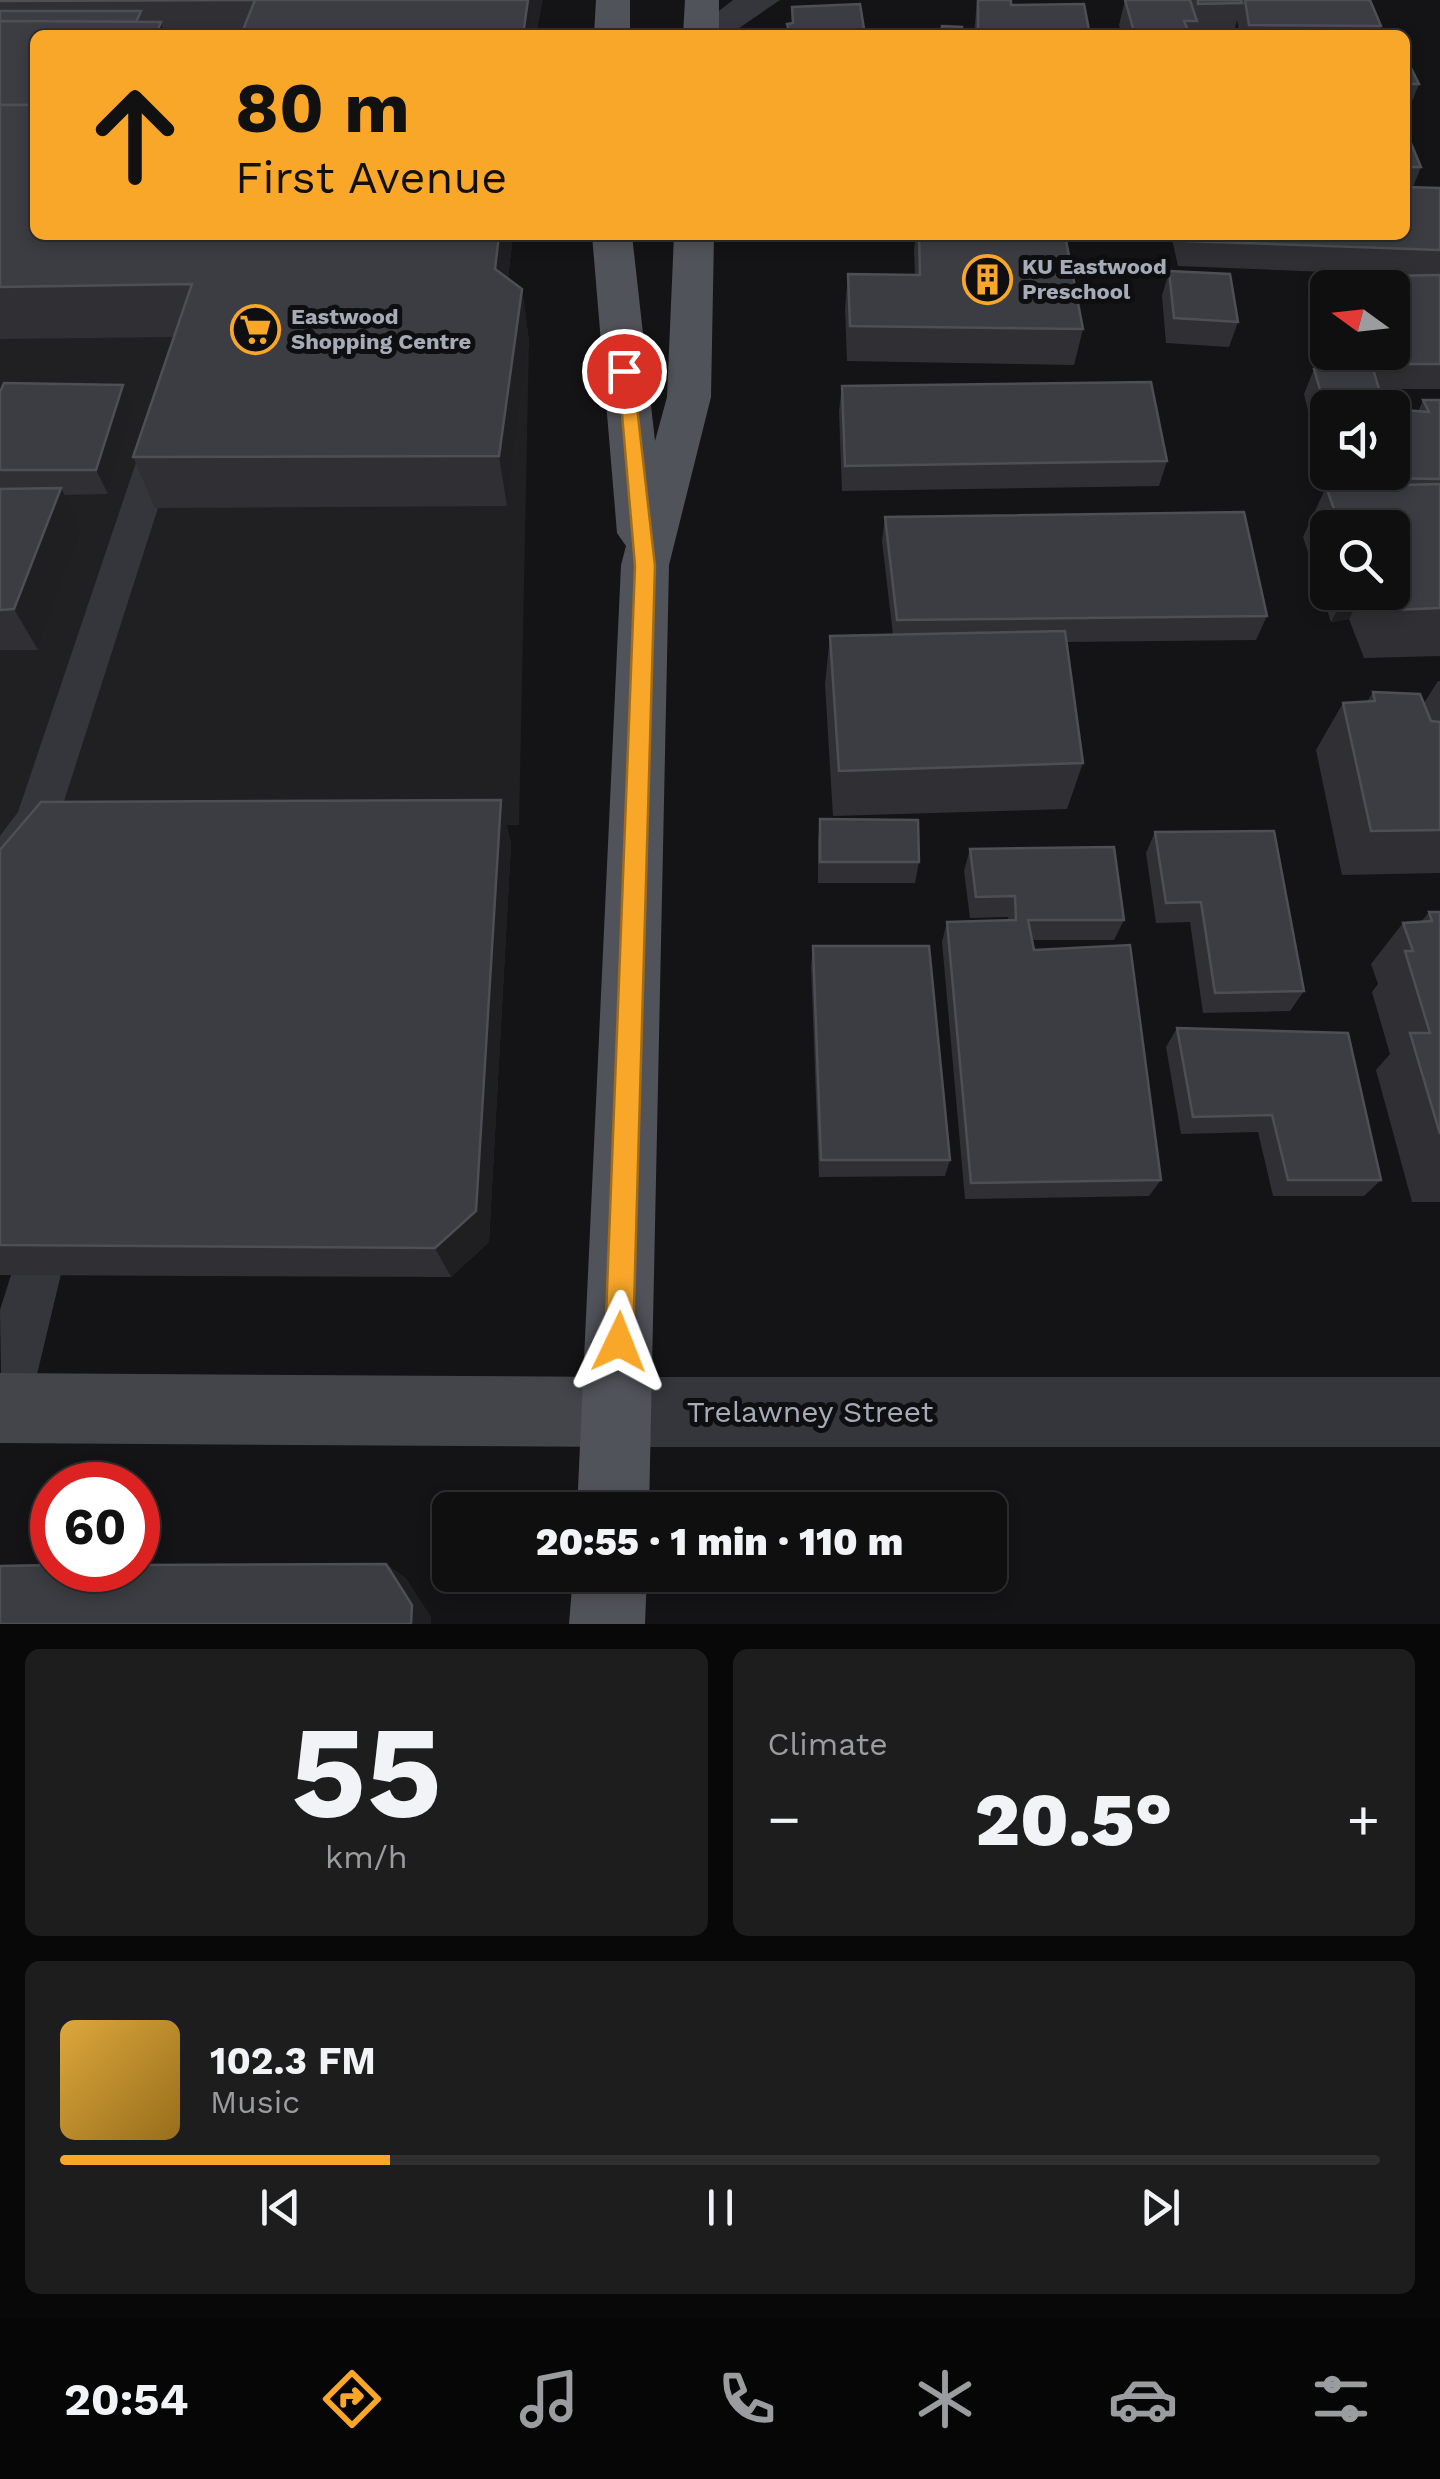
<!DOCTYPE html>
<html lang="en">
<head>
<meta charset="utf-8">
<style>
  :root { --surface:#0f0f10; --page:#1d1d1e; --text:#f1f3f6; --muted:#9b9c9f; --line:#2f2f30; --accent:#f8a729 }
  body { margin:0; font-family:"Work Sans",sans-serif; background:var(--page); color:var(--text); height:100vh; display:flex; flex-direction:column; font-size:38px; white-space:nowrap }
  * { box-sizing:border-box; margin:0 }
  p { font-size:32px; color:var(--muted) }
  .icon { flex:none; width:55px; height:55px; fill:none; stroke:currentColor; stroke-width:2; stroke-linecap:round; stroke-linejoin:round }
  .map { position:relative; height:1624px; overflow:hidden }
  .side { display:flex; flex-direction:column; gap:25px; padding:25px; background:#080809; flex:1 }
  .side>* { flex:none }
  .guide { position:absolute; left:30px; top:30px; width:1380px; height:210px; border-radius:15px; box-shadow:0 5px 15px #0003,0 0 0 2px var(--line); background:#f8a729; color:#111; overflow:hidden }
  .needle { width:65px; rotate:285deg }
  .fabs { position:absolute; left:1310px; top:270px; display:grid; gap:20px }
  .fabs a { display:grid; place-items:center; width:100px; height:100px; border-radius:15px; background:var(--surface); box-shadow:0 5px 15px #0003,0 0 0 2px var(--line); font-size:50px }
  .speed { position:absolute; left:30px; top:1462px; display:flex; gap:20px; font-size:50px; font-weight:700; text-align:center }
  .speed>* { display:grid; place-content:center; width:130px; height:130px; border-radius:50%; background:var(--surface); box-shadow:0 5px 15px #0003,0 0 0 2px var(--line); line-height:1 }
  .speed .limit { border:15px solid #d22; background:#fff; color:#111 }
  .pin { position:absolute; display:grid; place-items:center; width:85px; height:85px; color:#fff; margin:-42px; border:5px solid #fff; border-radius:50%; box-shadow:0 2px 10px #0007 }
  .me { position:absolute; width:110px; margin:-55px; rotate:2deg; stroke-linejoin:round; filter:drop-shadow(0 0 8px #0008) }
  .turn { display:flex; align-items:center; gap:35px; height:210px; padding:0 40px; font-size:45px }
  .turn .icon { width:130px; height:130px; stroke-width:2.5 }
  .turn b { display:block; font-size:70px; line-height:85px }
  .big { font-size:75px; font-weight:800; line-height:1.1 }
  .side .tile { flex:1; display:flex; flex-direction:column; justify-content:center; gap:15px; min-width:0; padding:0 35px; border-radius:15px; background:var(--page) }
  .side .dial { align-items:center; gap:0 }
  .dial b { font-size:130px; line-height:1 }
  .song { display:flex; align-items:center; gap:30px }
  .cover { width:120px; height:120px; border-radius:15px; background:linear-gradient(135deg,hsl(40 70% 55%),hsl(40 70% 35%)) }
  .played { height:10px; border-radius:5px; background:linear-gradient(90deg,var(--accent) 25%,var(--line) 25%) }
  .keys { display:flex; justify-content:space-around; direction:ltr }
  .heat { display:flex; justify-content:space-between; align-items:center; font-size:55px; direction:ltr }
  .side .tiles { flex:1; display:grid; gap:25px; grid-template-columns:1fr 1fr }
  .tile:last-child { grid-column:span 2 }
  .trip { position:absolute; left:432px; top:1492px; width:575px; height:100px; border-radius:15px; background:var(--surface); box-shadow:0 5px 15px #0003,0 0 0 2px var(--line); font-weight:800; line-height:100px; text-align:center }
  .menu { display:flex; height:160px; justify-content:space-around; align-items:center; background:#060606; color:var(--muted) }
  .menu .icon { width:70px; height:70px }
  .menu .current { color:var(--accent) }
  .menu b { font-size:45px; color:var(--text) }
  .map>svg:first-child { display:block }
  .built { fill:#202023 }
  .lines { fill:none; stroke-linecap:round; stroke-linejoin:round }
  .lane { fill:#35363b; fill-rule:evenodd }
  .street { fill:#35363b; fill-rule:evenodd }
  .secondary { fill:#43454b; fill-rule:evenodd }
  .primary { fill:#51535a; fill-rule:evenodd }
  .wall { fill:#303034; fill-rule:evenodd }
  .shaded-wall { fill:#1f1f22 }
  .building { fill:#3c3d42; stroke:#4d4f54; stroke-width:2.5 }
  .route { fill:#f8a729; stroke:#a16d1b; stroke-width:2.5 }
  .labels { text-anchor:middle; stroke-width:10; stroke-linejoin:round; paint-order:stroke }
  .far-poi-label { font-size:22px; font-weight:bold; fill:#a5abb7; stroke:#0f0f11; text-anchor:start }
  .near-street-label { font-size:30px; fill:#a5abb7; stroke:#0f0f11 }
</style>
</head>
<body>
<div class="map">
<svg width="1440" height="1624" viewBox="0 0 1440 1624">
  <rect width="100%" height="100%" fill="#141416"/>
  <!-- built -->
  <path class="built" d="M0 0H543L536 35H35V235H513L503 321 529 341 519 825 27 828 0 913Z"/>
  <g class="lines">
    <!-- lane -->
    <g class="lane">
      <path d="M164 421 176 425 182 433 58 820 15 883 0 889V836L18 812 146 433 152 425Z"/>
      <path d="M35 1248 53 1256 61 1274 29 1408 21 1427 2 1435 0 1310 17 1256Z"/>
    </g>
    <!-- street -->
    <g class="street">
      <path d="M733 0H780L729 35H688Z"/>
      <path d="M616 1377H1440V1447H616L591 1437 581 1412 591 1387Z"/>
    </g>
    <!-- secondary -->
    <path class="secondary" d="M0 1373 616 1377 641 1387 651 1412 641 1437 616 1447 0 1443Z"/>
    <!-- primary -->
    <g class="primary">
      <path d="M596 0H630V35H594Z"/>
      <path d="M685 0H719V35H683Z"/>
      <path d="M592 235H632L655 441 667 397 674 235H714L711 397 669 565 649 1510H577L621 565 626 546 617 533Z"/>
      <path d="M573 1575H647L645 1624H569Z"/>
    </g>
  </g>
  <!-- wall -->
  <g class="wall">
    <path d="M0 0H530L533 35H35V235H513L508 278 522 289 529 341 507 506 155 508 133 457 174 337 0 339Z"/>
    <path d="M977 0 1011 5 1089 30 1088 35H974Z"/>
    <path d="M1125 0H1370L1381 26 1377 35H1240L1237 20 1235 28 1195 29 1193 35H1122L1119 25Z"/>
    <path d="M1405 56 1419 84 1409 109H1405Z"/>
    <path d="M1405 129 1421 167 1413 187 1440 188V389H1379L1380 392 1373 408H1328V418H1310L1304 394 1314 369H1348L1342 352H1392V288H1331L1335 277 1429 276 1178 266 1171 235H1405Z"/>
    <path d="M916 235H1065L1083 329 1074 365 847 361 845 309 848 274 915 275 914 249Z"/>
    <path d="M1169 271 1238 322 1229 347 1166 343 1162 296Z"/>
    <path d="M842 386 1167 461 1159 486 842 491 839 411Z"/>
    <path d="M0 392 133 410 108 494 64 495 82 530 38 650H0Z"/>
    <path d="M1423 400H1440V656L1364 658 1349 619 1331 622 1303 537 1326 487 1364 486 1358 472H1392ZM1328 528H1392V592H1328Z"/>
    <path d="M885 517 1267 616 1256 640 1066 642 1083 763 1067 809 833 816 825 684 830 636 893 635 882 541Z"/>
    <path d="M1438 681H1440V873L1342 875 1316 750 1343 703 1367 702 1373 692 1424 703Z"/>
    <path d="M501 800 511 844 489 1242 451 1277 0 1275V850Z"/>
    <path d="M820 819 919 862 915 883H818V841Z"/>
    <path d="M1155 832 1304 991 1290 1011 1203 1013 1190 922 1156 923 1146 853Z"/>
    <path d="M970 849 1124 920 1114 940H1032L1034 950 1161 1180 1149 1196 965 1199 942 942 947 922 1009 921 1008 917 970 918 964 871Z"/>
    <path d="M1429 912H1440V1202H1412L1376 1070 1390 1054 1372 992 1378 984 1371 964 1403 923 1421 922Z"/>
    <path d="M813 946 950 1160 945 1176 819 1177 811 966Z"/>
    <path d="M1177 1028 1381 1180 1364 1196H1273L1258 1132 1181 1134 1166 1047Z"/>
  </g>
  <!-- shaded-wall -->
  <g class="shaded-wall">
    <path d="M528 0H530L533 35H523Z"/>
    <path d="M161 22 165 35H156Z"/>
    <path d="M499 235H513L503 321 495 269Z"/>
    <path d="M522 289 529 341 507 506 499 456Z"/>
    <path d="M123 385 133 410 108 494 96 470Z"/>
    <path d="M61 488 82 530 38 650 14 609Z"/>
    <path d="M1347 592H1364L1349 619 1331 622Z"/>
    <path d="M501 800 511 844 489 1242 451 1277 435 1248Z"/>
    <path d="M386 1564 406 1578 431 1617V1624H411Z"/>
  </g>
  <!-- building -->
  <g class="building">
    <path d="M0 0H255L0 1Z"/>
    <path d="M255 0H528L523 35H241Z"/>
    <path d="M978 0H1011V5L1084 4 1089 30H1072L1073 35H978Z"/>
    <path d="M1125 0H1190L1197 21H1184L1190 35H1135Z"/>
    <path d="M1198 0H1241L1242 3 1198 4Z"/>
    <path d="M1245 0H1370L1381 26 1249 25Z"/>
    <path d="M860 4 865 35H790L787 24 793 23 792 7Z"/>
    <path d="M0 11H141L136 22 0 21Z"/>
    <path d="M0 21 161 22 156 35H35V105H0Z"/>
    <path d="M942 26 962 27 963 35H942Z"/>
    <path d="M1405 56 1419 84H1405Z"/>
    <path d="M0 105H35V235H499L495 269 522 289 499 456 133 457 192 284 0 287Z"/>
    <path d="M1405 129 1421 167H1405Z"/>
    <path d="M1405 187 1440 188V250L1186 241 1184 235H1405Z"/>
    <path d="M919 235H1065L1083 329 850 326 848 274 920 275Z"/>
    <path d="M1169 271 1230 274 1238 322 1174 318Z"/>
    <path d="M1440 275V364H1367L1362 352H1392V288H1339L1335 277Z"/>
    <path d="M1314 369H1373L1380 392 1321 393Z"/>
    <path d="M1151 382 1167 461 845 466 842 386Z"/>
    <path d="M4 383 123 385 96 470H0V392Z"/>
    <path d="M1423 400H1440V479L1382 478 1380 472H1392V409L1429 412Z"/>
    <path d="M1440 484V608L1391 610 1384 592H1392V528H1341L1326 487Z"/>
    <path d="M61 488 14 609 0 610V489Z"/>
    <path d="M1244 512 1267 616 897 620 885 517Z"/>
    <path d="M1065 631 1083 763 839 771 830 636Z"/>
    <path d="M1373 692 1420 694 1431 721 1440 722V830L1371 831 1343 703 1375 701Z"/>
    <path d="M501 800 476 1211 435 1248 0 1245V850L41 802Z"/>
    <path d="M820 819 918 820 919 862H820Z"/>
    <path d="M1274 831 1304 991 1215 993 1201 902 1166 903 1155 832Z"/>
    <path d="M1114 847 1124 920H1028L1034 950 1130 945 1161 1180 971 1183 947 922 1016 920 1015 896 976 897 970 849Z"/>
    <path d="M1429 912H1440V1134L1410 1033H1430L1405 951H1413L1403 923 1432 921Z"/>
    <path d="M813 946H929L950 1160H821Z"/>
    <path d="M1177 1028 1348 1033 1381 1180H1288L1272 1115 1193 1117Z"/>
    <path d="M386 1564 412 1605 411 1624H0V1566L52 1565V1570H138V1565Z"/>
  </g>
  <!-- route -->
  <path class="route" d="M618 367 633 371 655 566 633 1342 629 1352 619 1356 609 1352 605 1342 635 566Z"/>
  <!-- icons -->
  <defs>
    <symbol id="building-ring" viewBox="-11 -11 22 22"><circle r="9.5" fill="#0f0f11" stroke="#f8a729" stroke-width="1.5"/><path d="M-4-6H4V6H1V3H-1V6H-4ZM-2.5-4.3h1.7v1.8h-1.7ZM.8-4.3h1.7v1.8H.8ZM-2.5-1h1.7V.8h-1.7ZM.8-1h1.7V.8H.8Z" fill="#f8a729"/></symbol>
    <symbol id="supermarket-ring" viewBox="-11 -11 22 22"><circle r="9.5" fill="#0f0f11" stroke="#f8a729" stroke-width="1.5"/><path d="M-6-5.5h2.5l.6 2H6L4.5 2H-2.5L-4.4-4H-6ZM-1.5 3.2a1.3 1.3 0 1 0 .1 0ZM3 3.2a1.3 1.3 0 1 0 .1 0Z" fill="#f8a729"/></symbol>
  </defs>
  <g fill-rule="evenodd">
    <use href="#building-ring" x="960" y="252" width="55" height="55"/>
    <use href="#supermarket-ring" x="228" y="302" width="55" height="55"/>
  </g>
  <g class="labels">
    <!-- far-poi labels -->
    <g class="far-poi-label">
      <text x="1022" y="274">KU Eastwood<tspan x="1022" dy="25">Preschool</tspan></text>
      <text x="291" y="324">Eastwood<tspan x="291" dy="25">Shopping Centre</tspan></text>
    </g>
    <!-- near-street labels -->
    <g class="near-street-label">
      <text x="810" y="1422">Trelawney Street</text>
    </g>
  </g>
</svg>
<div class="fabs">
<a><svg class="needle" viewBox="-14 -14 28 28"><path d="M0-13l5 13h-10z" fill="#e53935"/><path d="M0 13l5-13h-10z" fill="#9b9c9f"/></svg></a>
<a><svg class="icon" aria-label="sound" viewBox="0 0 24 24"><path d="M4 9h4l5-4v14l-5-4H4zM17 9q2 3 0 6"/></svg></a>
<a><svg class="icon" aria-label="search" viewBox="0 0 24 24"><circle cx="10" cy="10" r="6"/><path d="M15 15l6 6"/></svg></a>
</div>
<div class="speed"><div class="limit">60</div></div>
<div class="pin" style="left:624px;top:371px;background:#d93025"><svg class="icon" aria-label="arrive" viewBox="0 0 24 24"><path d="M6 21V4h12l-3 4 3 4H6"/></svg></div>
<svg class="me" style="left:619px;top:1342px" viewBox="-20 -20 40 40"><path d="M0-17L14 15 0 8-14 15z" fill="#f8a729" stroke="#fff" stroke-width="4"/></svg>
<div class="trip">20:55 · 1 min · 110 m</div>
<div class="guide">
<div class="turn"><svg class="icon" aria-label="ahead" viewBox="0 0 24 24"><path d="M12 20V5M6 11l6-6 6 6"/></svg><div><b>80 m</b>First Avenue</div></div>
</div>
</div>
<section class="side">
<div class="tiles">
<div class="tile dial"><b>55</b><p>km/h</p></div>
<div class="tile"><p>Climate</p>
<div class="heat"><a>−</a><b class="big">20.5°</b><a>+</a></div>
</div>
<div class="tile">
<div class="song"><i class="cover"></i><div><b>102.3 FM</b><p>Music</p></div></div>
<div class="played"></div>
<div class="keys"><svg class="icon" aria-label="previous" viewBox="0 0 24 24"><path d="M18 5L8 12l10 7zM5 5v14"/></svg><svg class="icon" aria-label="pause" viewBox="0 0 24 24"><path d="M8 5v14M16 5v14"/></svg><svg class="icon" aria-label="next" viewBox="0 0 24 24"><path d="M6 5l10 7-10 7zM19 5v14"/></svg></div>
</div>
</div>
</section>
<nav class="menu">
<b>20:54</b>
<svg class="icon current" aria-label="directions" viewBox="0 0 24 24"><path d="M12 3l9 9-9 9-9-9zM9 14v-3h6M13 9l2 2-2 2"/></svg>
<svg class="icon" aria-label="music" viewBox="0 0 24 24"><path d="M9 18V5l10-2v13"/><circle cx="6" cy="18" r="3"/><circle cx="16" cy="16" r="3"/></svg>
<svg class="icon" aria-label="phone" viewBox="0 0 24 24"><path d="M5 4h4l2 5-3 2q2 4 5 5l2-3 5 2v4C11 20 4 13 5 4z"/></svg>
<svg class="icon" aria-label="climate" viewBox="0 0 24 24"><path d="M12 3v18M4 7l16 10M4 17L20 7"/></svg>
<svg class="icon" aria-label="car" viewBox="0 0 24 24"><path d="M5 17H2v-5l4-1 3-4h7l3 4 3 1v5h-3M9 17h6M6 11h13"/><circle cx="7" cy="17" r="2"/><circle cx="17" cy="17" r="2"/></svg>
<svg class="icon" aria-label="filters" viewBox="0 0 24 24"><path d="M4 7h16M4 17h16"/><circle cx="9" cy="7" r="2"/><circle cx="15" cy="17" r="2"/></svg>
</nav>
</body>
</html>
